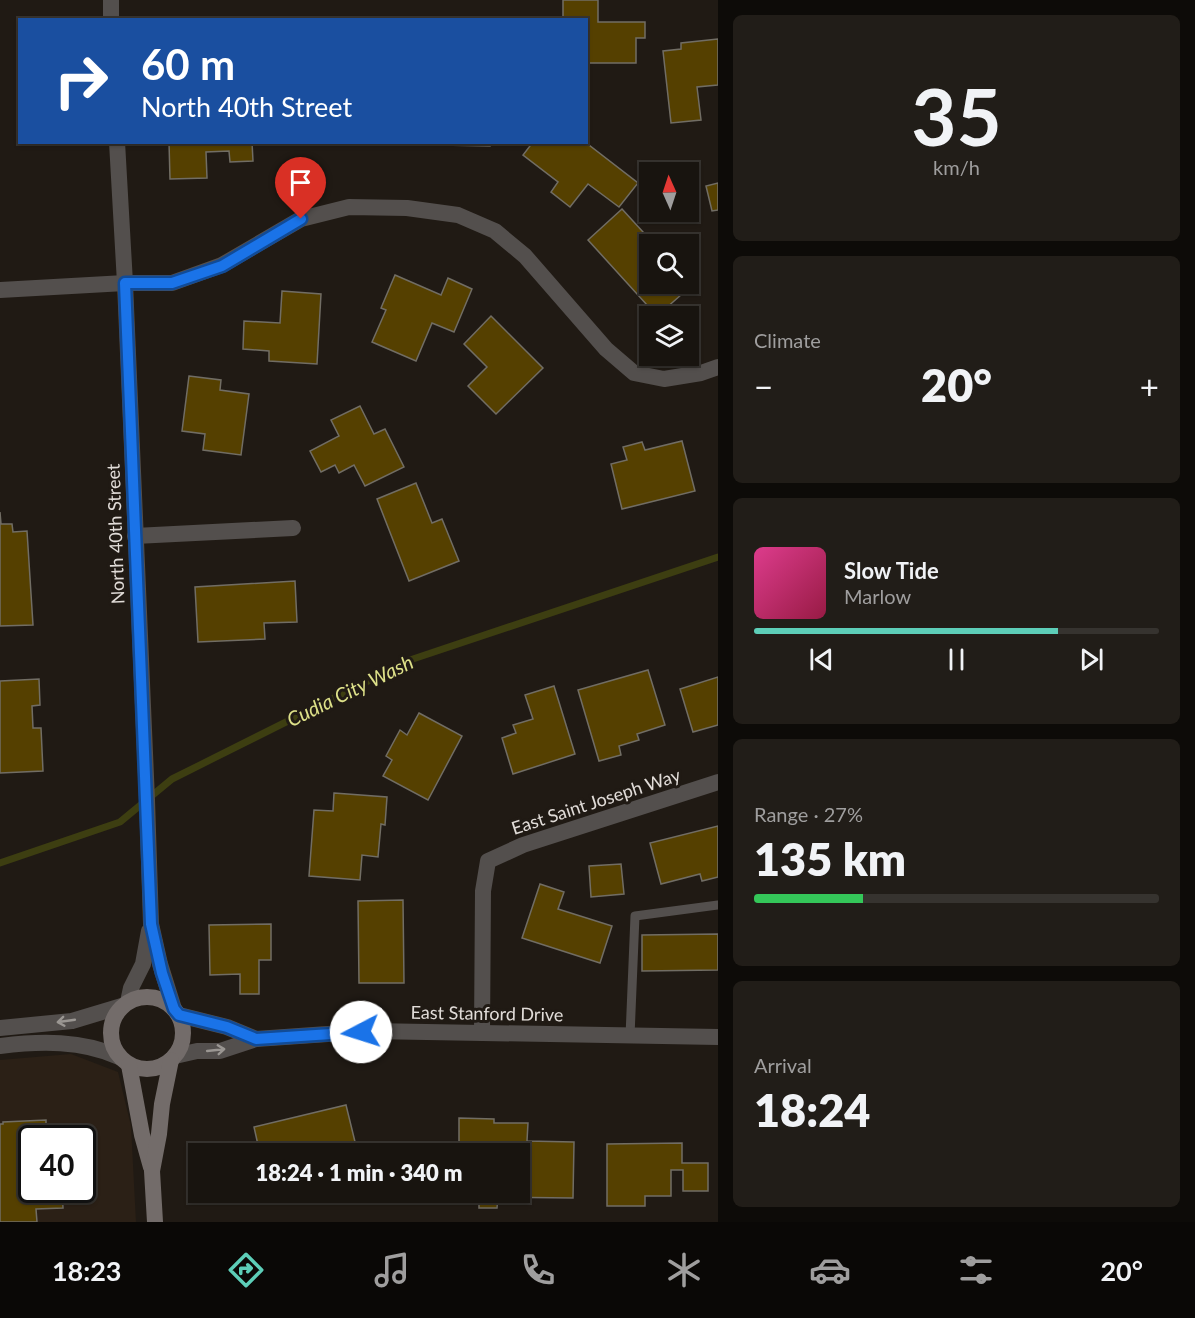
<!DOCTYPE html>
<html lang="en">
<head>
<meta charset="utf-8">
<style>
  :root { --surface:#18140f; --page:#211d18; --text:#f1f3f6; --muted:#9f9e9e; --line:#36332f; --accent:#5dceb8 }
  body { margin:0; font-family:Lato,sans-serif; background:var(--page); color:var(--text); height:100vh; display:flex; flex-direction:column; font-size:22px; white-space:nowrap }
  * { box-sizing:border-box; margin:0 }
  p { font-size:20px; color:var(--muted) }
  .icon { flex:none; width:33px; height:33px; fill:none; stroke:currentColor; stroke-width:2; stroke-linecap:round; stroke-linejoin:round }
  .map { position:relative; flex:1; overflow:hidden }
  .sheet { display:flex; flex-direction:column; gap:15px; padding:15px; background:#0d0b08; width:477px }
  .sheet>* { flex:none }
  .top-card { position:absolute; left:18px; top:18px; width:570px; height:126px; border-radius:0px; box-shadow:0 2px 4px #0004,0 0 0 2px var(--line); background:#1a4fa0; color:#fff; overflow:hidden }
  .needle { width:39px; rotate:357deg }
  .buttons { position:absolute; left:639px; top:162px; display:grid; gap:12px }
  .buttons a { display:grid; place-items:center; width:60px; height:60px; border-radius:0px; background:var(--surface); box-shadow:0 2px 4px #0004,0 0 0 2px var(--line); font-size:30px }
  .speed { position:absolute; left:18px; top:1125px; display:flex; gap:12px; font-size:30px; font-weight:700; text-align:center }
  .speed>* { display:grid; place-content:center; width:78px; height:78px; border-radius:50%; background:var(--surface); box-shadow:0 2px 4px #0004,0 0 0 2px var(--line); line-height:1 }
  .speed .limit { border:3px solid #111; border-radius:9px; background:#fff; color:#111 }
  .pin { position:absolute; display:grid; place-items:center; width:51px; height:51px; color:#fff; margin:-62px -26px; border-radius:50% 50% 50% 0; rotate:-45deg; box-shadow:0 0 6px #0007 }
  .pin .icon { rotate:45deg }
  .me { position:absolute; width:66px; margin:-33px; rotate:265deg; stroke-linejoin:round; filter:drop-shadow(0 0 4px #0008) }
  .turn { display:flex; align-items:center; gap:21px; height:126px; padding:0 24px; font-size:27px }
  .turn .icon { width:78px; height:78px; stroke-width:2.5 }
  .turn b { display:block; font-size:42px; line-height:51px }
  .big { font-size:45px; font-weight:800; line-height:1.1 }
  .sheet .card { flex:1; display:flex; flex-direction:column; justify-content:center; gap:9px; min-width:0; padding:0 21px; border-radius:9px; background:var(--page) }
  .sheet .dial { align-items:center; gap:0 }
  .dial b { font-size:78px; line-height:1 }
  .song { display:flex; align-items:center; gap:18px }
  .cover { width:72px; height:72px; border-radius:9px; background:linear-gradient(135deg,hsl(330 70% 55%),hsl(340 70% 35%)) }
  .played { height:6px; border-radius:3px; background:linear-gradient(90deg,var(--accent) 75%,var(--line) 75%) }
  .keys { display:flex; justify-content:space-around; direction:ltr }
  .heat { display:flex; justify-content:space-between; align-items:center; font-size:33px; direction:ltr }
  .charge { height:9px; border-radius:4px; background:linear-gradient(90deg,#34c759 27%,var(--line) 0) }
  .trip { position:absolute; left:188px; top:1143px; width:342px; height:60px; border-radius:0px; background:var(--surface); box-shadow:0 2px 4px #0004,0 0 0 2px var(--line); font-weight:800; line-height:60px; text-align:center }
  .dock { display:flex; height:96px; justify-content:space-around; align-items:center; background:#0a0806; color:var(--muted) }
  .dock .icon { width:42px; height:42px }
  .dock .current { color:var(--accent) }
  .dock b { font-size:27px; color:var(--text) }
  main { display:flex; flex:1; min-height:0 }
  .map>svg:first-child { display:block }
  .built { fill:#2b2016; fill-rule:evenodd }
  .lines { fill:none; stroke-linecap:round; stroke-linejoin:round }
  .stream { stroke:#3d3e11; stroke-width:7 }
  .building { fill:#554000; stroke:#716d64; stroke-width:1.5 }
  .service { stroke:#534f4d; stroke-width:9 }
  .minor { stroke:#534f4d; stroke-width:16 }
  .tertiary { stroke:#534f4d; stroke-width:16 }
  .secondary { stroke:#736c6a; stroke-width:16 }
  .oneway { stroke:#9a9692 }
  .route-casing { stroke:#114b97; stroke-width:15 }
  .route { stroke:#1a73e8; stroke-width:10 }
  .labels { text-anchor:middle; stroke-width:6; stroke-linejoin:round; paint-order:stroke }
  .street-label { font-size:18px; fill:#e1dcd8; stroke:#201a14 }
  .water-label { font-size:20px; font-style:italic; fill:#dee189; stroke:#201a14 }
</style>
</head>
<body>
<main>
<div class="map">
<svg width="718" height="1222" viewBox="0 0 718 1222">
  <rect width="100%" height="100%" fill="#201a14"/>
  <!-- built -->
  <path class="built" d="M71 1054 118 1072 131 1126 136 1222H0V1060ZM32 1138H82V1190H32Z"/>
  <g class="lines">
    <!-- stream -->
    <path class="stream" d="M0 863 120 822 172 779 410 660 718 557"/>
  </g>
  <!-- building -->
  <g class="building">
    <path d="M563 0H598V22H645V38H636V63H586V20H563Z"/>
    <path d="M718 39V85L697 87 701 120 671 123 663 51 681 49V43Z"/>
    <path d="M169 142H252L253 161 230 162 229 151 206 152 207 178 170 179Z"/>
    <path d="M440 142H490V146L440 145Z"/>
    <path d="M533 142H585L638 183 619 207 588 184 570 207 551 192 558 182 523 155Z"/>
    <path d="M718 183V210L712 211 706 186Z"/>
    <path d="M622 209 654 244H650V284H688V270L698 280 657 316 588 240Z"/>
    <path d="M395 275 441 295 448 278 472 289 454 332 432 323 416 361 372 342 386 310 381 308Z"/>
    <path d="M282 291 321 294 317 364 269 361V351L243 349 244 321 280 323Z"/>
    <path d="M491 316 543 368 496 414 468 386 487 367 464 344Z"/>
    <path d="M189 376 221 380 220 390 249 394 241 455 203 450 205 434 182 431Z"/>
    <path d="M360 406 374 434 385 429 404 467 365 486 354 465 339 473 335 465 321 472 310 451 339 436 331 420Z"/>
    <path d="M682 441 695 491 622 509 611 464 627 460 623 447 642 442 645 450Z"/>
    <path d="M416 483 432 523 442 519 459 561 409 581 377 499Z"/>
    <path d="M0 512 1 524H12L13 532 27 531 33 625 0 626Z"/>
    <path d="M295 581 297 622 264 623 265 639 198 642 195 587Z"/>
    <path d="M648 670 665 725 637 734 639 740 619 746 621 755 599 761 578 690Z"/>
    <path d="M718 677V725L693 732 680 689Z"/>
    <path d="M39 679 40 705 32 706 33 728H41L43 771 0 773V681Z"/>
    <path d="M554 686 575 754 513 774 502 738 516 733 513 725 533 719 525 695Z"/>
    <path d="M419 713 462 736 428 800 383 776 392 760 386 756 400 730 407 735Z"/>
    <path d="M334 793 387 797 385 825 381 824 378 857 362 855 360 880 309 876 314 810 333 811Z"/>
    <path d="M718 826V877L702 881 700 874 661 884 650 843Z"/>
    <path d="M621 864 624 894 591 897 589 866Z"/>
    <path d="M540 884 564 892 558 909 612 926 600 963 522 938Z"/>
    <path d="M403 900 404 983H359L358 901Z"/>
    <path d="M271 924V960H259V994H240V974L210 975 209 925Z"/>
    <path d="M718 934V970L642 971V935Z"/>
    <path d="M346 1105 358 1154H260L254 1127Z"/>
    <path d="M459 1118 494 1119V1123H528L527 1141 574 1142 573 1198 498 1197 497 1208H479V1197H458V1192H519V1154H459Z"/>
    <path d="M46 1120V1132L59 1131V1138H32V1190H62L63 1208 36 1209 37 1222H0V1124H3V1122Z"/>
    <path d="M682 1143V1163H708V1191H683V1170H671V1196H645V1206H607V1144Z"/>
  </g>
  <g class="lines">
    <!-- service -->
    <path class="service" d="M630 1036 635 916 718 905"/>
    <!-- minor -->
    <g class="minor">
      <path d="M0 290 125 283H172L222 265 301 219 349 207 407 208 458 215 495 231 525 256 606 349 634 373 664 379 701 373 718 367"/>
      <path d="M135 536 293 528"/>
      <path d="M482 1033 483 891 488 861 523 845 718 782"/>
    </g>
    <!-- tertiary -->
    <g class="tertiary">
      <path d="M111 0V20"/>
      <path d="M117 142 125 283 147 800 151 924 160 964 174 1009"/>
      <path d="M128 1002 131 988 143 964 149 931"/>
      <path d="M179 1015 227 1027 256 1039"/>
      <path d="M0 1028 72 1021 122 1006"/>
      <path d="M0 1046C40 1041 82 1040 119 1057"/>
      <path d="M175 1056 197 1051H220L256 1039 371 1031 718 1037"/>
    </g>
    <!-- secondary -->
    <g class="secondary">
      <circle cx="147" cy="1033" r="36"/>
      <path d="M129 1065 142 1135 151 1167"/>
      <path d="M155 1222 152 1171 159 1134 162 1104 171 1060"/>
    </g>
  </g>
  <!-- one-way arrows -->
  <defs><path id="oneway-shaft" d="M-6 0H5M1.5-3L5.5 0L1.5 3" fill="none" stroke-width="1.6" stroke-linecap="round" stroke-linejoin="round" transform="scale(1.5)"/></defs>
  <g class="oneway">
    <use href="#oneway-shaft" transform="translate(66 1021) rotate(172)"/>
    <use href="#oneway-shaft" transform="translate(216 1050) rotate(-6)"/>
  </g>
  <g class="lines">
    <defs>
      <path id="route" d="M301 219 222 266 172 283H125L151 924 162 973 174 1009 179 1015 227 1027 256 1039 361 1032"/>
    </defs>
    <!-- route casing -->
    <use href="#route" class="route-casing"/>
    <!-- route -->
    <use href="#route" class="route"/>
  </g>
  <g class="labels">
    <!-- street labels -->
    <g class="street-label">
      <text transform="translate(116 534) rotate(-92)" y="6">North 40th Street</text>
      <text transform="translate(596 802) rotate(-18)" y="6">East Saint Joseph Way</text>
      <text transform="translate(487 1014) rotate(1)" y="6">East Stanford Drive</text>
    </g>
    <!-- water labels -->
    <g class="water-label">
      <text transform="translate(350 691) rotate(-26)" y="7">Cudia City Wash</text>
    </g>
  </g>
</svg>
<div class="buttons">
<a><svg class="needle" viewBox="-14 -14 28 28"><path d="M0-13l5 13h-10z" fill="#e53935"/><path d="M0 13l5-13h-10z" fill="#9f9e9e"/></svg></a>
<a><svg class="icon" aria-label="search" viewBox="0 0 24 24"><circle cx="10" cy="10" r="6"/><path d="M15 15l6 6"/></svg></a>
<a><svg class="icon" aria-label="layers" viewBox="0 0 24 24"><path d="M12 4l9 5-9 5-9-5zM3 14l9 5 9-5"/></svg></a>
</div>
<div class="speed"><div class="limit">40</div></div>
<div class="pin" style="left:301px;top:219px;background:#d93025"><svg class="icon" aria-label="arrive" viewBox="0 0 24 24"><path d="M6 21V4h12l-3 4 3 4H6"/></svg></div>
<svg class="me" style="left:361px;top:1032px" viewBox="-20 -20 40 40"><circle r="19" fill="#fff"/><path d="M0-13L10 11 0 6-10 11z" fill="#1a73e8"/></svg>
<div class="trip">18:24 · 1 min · 340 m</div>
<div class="top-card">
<div class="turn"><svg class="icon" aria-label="right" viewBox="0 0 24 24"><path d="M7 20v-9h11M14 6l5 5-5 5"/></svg><div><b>60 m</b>North 40th Street</div></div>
</div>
</div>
<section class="sheet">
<div class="card dial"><b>35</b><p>km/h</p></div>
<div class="card"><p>Climate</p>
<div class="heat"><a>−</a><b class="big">20°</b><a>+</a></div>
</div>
<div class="card">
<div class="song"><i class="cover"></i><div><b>Slow Tide</b><p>Marlow</p></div></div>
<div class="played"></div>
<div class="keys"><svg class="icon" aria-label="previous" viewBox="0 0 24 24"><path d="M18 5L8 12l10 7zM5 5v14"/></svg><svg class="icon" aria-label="pause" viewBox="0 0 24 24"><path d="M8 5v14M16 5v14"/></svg><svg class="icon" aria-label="next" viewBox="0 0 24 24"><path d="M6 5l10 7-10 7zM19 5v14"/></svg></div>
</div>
<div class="card"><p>Range · 27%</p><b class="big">135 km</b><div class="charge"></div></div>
<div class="card"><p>Arrival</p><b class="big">18:24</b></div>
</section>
</main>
<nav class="dock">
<b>18:23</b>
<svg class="icon current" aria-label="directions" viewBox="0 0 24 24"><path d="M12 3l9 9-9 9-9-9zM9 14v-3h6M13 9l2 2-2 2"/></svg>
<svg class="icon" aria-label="music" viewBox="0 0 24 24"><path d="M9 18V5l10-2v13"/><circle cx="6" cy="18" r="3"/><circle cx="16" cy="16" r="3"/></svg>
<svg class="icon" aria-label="phone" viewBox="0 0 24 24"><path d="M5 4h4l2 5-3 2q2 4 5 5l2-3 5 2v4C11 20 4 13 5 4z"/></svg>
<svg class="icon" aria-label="climate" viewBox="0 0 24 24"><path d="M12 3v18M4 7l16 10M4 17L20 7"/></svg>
<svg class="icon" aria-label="car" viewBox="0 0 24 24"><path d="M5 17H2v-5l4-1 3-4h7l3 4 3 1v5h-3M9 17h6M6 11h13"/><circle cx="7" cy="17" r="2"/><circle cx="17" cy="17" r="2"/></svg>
<svg class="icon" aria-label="filters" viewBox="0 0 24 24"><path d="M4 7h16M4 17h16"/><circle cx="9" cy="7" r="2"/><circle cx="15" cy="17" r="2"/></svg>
<b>20°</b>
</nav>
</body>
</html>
